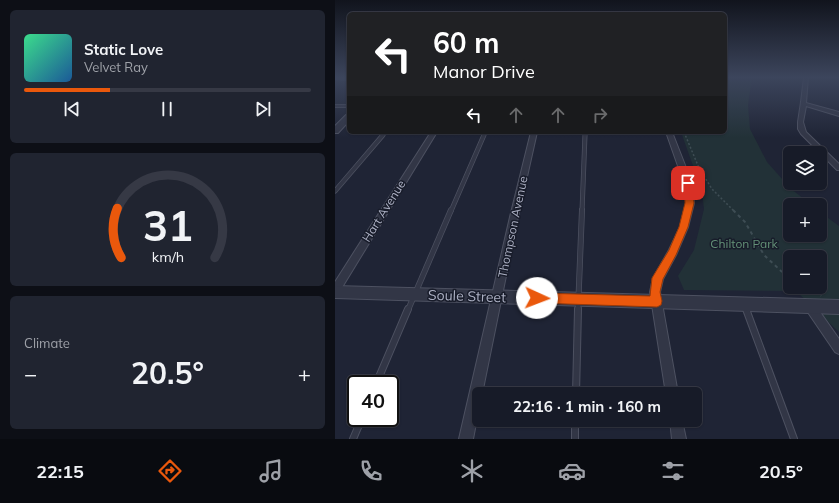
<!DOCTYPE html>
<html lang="en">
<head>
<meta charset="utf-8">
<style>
  :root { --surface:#171b28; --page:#202430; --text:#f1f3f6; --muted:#9ea1a8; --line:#363945; --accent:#ea580c }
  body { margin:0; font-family:Mulish,sans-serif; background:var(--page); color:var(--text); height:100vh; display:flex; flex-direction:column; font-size:15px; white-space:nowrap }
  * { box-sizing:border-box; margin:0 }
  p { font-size:13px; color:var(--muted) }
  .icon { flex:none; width:22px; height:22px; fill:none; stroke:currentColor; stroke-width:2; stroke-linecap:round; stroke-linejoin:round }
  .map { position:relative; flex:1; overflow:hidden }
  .details { display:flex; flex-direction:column; gap:10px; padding:10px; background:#0d0f16; width:335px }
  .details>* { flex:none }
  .top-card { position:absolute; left:12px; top:12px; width:380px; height:122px; border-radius:6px; box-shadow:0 1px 3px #0004,0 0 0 1px var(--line); background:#202124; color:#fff; overflow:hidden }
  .tools { position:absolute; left:448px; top:146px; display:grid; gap:8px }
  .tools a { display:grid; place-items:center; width:44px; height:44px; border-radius:6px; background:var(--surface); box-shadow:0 1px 3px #0004,0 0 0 1px var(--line); font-size:20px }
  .speed { position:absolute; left:12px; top:375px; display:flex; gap:8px; font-size:20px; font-weight:700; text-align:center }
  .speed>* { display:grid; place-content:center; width:52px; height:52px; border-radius:50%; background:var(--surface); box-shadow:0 1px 3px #0004,0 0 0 1px var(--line); line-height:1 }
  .speed .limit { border:2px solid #111; border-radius:6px; background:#fff; color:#111 }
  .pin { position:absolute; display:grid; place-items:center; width:34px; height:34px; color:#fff; margin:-17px; border-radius:8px; box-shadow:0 2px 6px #0006 }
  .me { position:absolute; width:44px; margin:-22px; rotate:92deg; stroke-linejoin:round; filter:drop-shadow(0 0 3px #0008) }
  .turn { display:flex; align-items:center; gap:14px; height:84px; padding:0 20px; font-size:18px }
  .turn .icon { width:52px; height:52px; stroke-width:2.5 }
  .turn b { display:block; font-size:28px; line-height:34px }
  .lanes { display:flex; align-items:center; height:38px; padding:0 20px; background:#0003; justify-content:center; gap:20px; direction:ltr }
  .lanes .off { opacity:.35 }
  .big { font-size:30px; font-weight:700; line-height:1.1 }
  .details .widget { flex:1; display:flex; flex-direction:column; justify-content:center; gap:6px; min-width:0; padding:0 14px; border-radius:6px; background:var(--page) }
  .details .dial { align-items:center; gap:0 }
  .dial svg { height:104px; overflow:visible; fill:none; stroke:var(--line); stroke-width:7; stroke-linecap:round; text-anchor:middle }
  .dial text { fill:var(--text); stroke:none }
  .song { display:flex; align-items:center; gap:12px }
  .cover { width:48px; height:48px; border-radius:6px; background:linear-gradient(135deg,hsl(150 70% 55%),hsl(210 70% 35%)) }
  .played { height:4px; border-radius:2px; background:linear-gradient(90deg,var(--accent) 30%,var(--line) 30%) }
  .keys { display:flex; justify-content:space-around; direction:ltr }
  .heat { display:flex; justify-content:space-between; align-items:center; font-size:22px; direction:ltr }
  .trip { position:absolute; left:137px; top:387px; width:230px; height:40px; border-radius:6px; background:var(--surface); box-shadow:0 1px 3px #0004,0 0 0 1px var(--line); font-weight:700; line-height:40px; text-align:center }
  .menu { display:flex; height:64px; justify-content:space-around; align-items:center; background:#090b10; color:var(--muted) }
  .menu .icon { width:28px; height:28px }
  .menu .selected { color:var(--accent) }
  .menu b { font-size:18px; color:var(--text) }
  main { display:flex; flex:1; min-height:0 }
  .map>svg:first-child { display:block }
  .green { fill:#223137; fill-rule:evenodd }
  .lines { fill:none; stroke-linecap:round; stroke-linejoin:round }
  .service-far3-casing { stroke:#4d5161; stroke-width:4 }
  .service-far2-casing { stroke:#4d5161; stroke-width:5 }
  .service-far1-casing { stroke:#4d5161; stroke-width:6 }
  .service-casing { stroke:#4d5161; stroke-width:8 }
  .minor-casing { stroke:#4d5161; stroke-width:2 }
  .tertiary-casing { stroke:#4d5161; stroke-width:2 }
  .path-far1 { stroke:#3e4d54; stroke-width:1.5; stroke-dasharray:2 2; stroke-linecap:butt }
  .path { stroke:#3e4d54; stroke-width:2; stroke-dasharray:3.5 3.5; stroke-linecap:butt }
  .service-far3 { stroke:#323646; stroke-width:2.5 }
  .service-far2 { stroke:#323646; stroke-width:3.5 }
  .service-far1 { stroke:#323646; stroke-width:4.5 }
  .service { stroke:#323646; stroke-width:6 }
  .minor { fill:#323646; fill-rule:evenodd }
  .tertiary { fill:#323646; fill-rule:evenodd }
  .wall { fill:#43495e }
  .route { fill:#ea580c; stroke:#983908 }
  .labels { text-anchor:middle; stroke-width:3; stroke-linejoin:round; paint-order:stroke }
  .street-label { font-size:12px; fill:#acb0c3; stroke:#181c2a }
  .park-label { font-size:12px; fill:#649278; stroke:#181c2a }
  .near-street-label { font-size:14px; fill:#acb0c3; stroke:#181c2a }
</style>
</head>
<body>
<main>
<section class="details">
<div class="widget">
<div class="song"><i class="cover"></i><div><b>Static Love</b><p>Velvet Ray</p></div></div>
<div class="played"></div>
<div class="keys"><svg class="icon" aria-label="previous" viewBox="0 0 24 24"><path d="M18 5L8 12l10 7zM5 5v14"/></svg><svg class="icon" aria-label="pause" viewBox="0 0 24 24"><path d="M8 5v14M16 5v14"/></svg><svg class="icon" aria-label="next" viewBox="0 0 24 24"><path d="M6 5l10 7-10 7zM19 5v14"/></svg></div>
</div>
<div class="widget dial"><svg viewBox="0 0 100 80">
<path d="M14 69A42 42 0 1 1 86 69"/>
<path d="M14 69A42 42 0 0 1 11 31" stroke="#ea580c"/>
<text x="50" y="56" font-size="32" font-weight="700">31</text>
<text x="50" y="72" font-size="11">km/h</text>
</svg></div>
<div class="widget"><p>Climate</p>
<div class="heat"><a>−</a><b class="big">20.5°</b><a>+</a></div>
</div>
</section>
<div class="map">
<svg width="504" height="439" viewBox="0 0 504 439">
  <rect width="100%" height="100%" fill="#1f2435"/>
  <!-- green -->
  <path class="green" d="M390 77H417L413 105 415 129 432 162 456 189 477 205H455V235H485V212L504 226V332L461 291 349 290 343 276 359 250 369 209 367 191 346 132H390ZM455 257H485V287H455Z"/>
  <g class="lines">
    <defs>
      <g id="service-far3">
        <path d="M0 106H14"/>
        <path d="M47 136 50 132"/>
        <path d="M148 136 150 132"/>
        <path d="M250 136V132"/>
      </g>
      <g id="service-far2">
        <path d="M0 191 48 135"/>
        <path d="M116 211 149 135"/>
        <path d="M247 211 250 135"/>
      </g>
      <g id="service-far1">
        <path d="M410 308 411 310"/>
        <path d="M73 310 116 210"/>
        <path d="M243 310 247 210"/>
      </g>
      <g id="service">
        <path d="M411 309 459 439"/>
        <path d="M41 384 73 309"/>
        <path d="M241 394 243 309"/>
        <path d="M240 420V439"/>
        <path d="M18 439 27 418"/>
      </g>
      <g id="minor">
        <path d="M469 77H473L471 103 504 112V116L471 106 468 122 471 132 504 164V170H502L466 134 463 129V122L466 102Z"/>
        <path d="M96 132H102L3 294 0 296V282Z"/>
        <path d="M196 132H202L183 217 147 394H144V408L138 439H124L175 217Z"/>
        <path d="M331 132H337L357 183 359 203 353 227 341 255 328 279 325 292 343 394H331L315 292 318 278 334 250 345 227 351 203 349 183Z"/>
        <path d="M474 300 478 302 504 339V354L500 352 470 308 469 305 470 302Z"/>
        <path d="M335 420H347L351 439H337Z"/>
      </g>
      <g id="tertiary">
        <path d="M11 115H14V121L3 133H0V126Z"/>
        <path d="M0 286 504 300V314L0 298Z"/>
      </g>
    </defs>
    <!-- service-far3 casing -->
    <use href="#service-far3" class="service-far3-casing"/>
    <!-- service-far2 casing -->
    <use href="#service-far2" class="service-far2-casing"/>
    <!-- service-far1 casing -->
    <use href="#service-far1" class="service-far1-casing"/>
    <!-- service casing -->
    <use href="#service" class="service-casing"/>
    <!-- minor casing -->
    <use href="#minor" class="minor-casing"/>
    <!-- tertiary casing -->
    <use href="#tertiary" class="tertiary-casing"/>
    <!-- path-far1 -->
    <path class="path-far1" d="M349 132 364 168 377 189 399 211"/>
    <!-- path -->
    <g class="path">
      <path d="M398 210 410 222 429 255 446 271 455 277"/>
      <path d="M475 287 482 291 486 296"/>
    </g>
    <!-- service-far3 -->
    <use href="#service-far3" class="service-far3"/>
    <!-- service-far2 -->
    <use href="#service-far2" class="service-far2"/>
    <!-- service-far1 -->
    <use href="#service-far1" class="service-far1"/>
    <!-- service -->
    <use href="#service" class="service"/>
    <!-- minor -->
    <use href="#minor" class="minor"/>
    <!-- tertiary -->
    <use href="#tertiary" class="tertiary"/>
  </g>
  <!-- wall -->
  <path class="wall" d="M0 77H14V81L0 80Z"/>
  <!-- sky -->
  <linearGradient id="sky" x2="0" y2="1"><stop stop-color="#11141d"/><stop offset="0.56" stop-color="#3c455c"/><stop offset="1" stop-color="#3c455c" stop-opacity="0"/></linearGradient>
  <rect width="504" height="138" fill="url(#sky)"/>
  <!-- route -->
  <path class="route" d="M353 180 357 183 359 203 353 227 341 255 328 279 325 292 327 301 326 305 322 307 202 303 199 302 197 298 199 294 202 293 315 296 317 278 334 250 344 227 350 203 349 183Z"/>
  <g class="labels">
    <!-- street labels -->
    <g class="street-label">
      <text transform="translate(49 211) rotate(-58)" y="4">Hart Avenue</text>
      <text transform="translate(178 227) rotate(-78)" y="4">Thompson Avenue</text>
    </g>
    <!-- park labels -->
    <g class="park-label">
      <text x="409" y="248">Chilton Park</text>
    </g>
    <!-- near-street labels -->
    <g class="near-street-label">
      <text transform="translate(132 296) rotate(2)" y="5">Soule Street</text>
    </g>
  </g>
</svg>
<div class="tools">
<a><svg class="icon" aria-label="layers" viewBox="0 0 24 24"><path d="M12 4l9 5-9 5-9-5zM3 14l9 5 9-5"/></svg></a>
<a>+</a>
<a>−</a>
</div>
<div class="speed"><div class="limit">40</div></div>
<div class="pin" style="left:353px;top:183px;background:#d93025"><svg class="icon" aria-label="arrive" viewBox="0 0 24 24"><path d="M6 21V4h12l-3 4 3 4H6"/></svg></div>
<svg class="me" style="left:202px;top:298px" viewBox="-20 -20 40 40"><circle r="19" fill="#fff"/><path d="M0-13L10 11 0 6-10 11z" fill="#ea580c"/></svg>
<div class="trip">22:16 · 1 min · 160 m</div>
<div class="top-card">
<div class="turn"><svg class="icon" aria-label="left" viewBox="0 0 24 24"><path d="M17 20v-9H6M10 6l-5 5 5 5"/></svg><div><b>60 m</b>Manor Drive</div></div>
<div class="lanes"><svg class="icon" aria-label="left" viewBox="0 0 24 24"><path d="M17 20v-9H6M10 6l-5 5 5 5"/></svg><svg class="icon off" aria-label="ahead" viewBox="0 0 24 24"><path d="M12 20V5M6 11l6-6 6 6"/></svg><svg class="icon off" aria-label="ahead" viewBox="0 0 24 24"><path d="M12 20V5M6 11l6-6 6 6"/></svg><svg class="icon off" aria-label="right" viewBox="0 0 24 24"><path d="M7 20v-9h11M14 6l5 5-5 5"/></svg></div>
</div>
</div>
</main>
<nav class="menu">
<b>22:15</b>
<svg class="icon selected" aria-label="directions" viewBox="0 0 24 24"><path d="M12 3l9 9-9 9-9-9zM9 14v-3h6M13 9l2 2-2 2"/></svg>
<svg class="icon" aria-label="music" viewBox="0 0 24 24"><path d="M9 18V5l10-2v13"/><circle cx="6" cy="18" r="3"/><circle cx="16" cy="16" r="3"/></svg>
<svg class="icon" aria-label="phone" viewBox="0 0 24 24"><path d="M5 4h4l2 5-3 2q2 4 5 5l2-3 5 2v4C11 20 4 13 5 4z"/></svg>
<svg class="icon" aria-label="climate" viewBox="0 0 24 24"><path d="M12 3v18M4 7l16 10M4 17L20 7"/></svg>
<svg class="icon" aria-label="car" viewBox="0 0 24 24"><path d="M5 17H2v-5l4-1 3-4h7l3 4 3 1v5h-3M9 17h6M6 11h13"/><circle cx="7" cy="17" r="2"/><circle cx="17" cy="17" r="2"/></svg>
<svg class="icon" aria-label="filters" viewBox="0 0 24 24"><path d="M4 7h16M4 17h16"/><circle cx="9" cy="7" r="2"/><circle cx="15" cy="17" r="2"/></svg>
<b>20.5°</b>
</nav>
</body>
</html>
